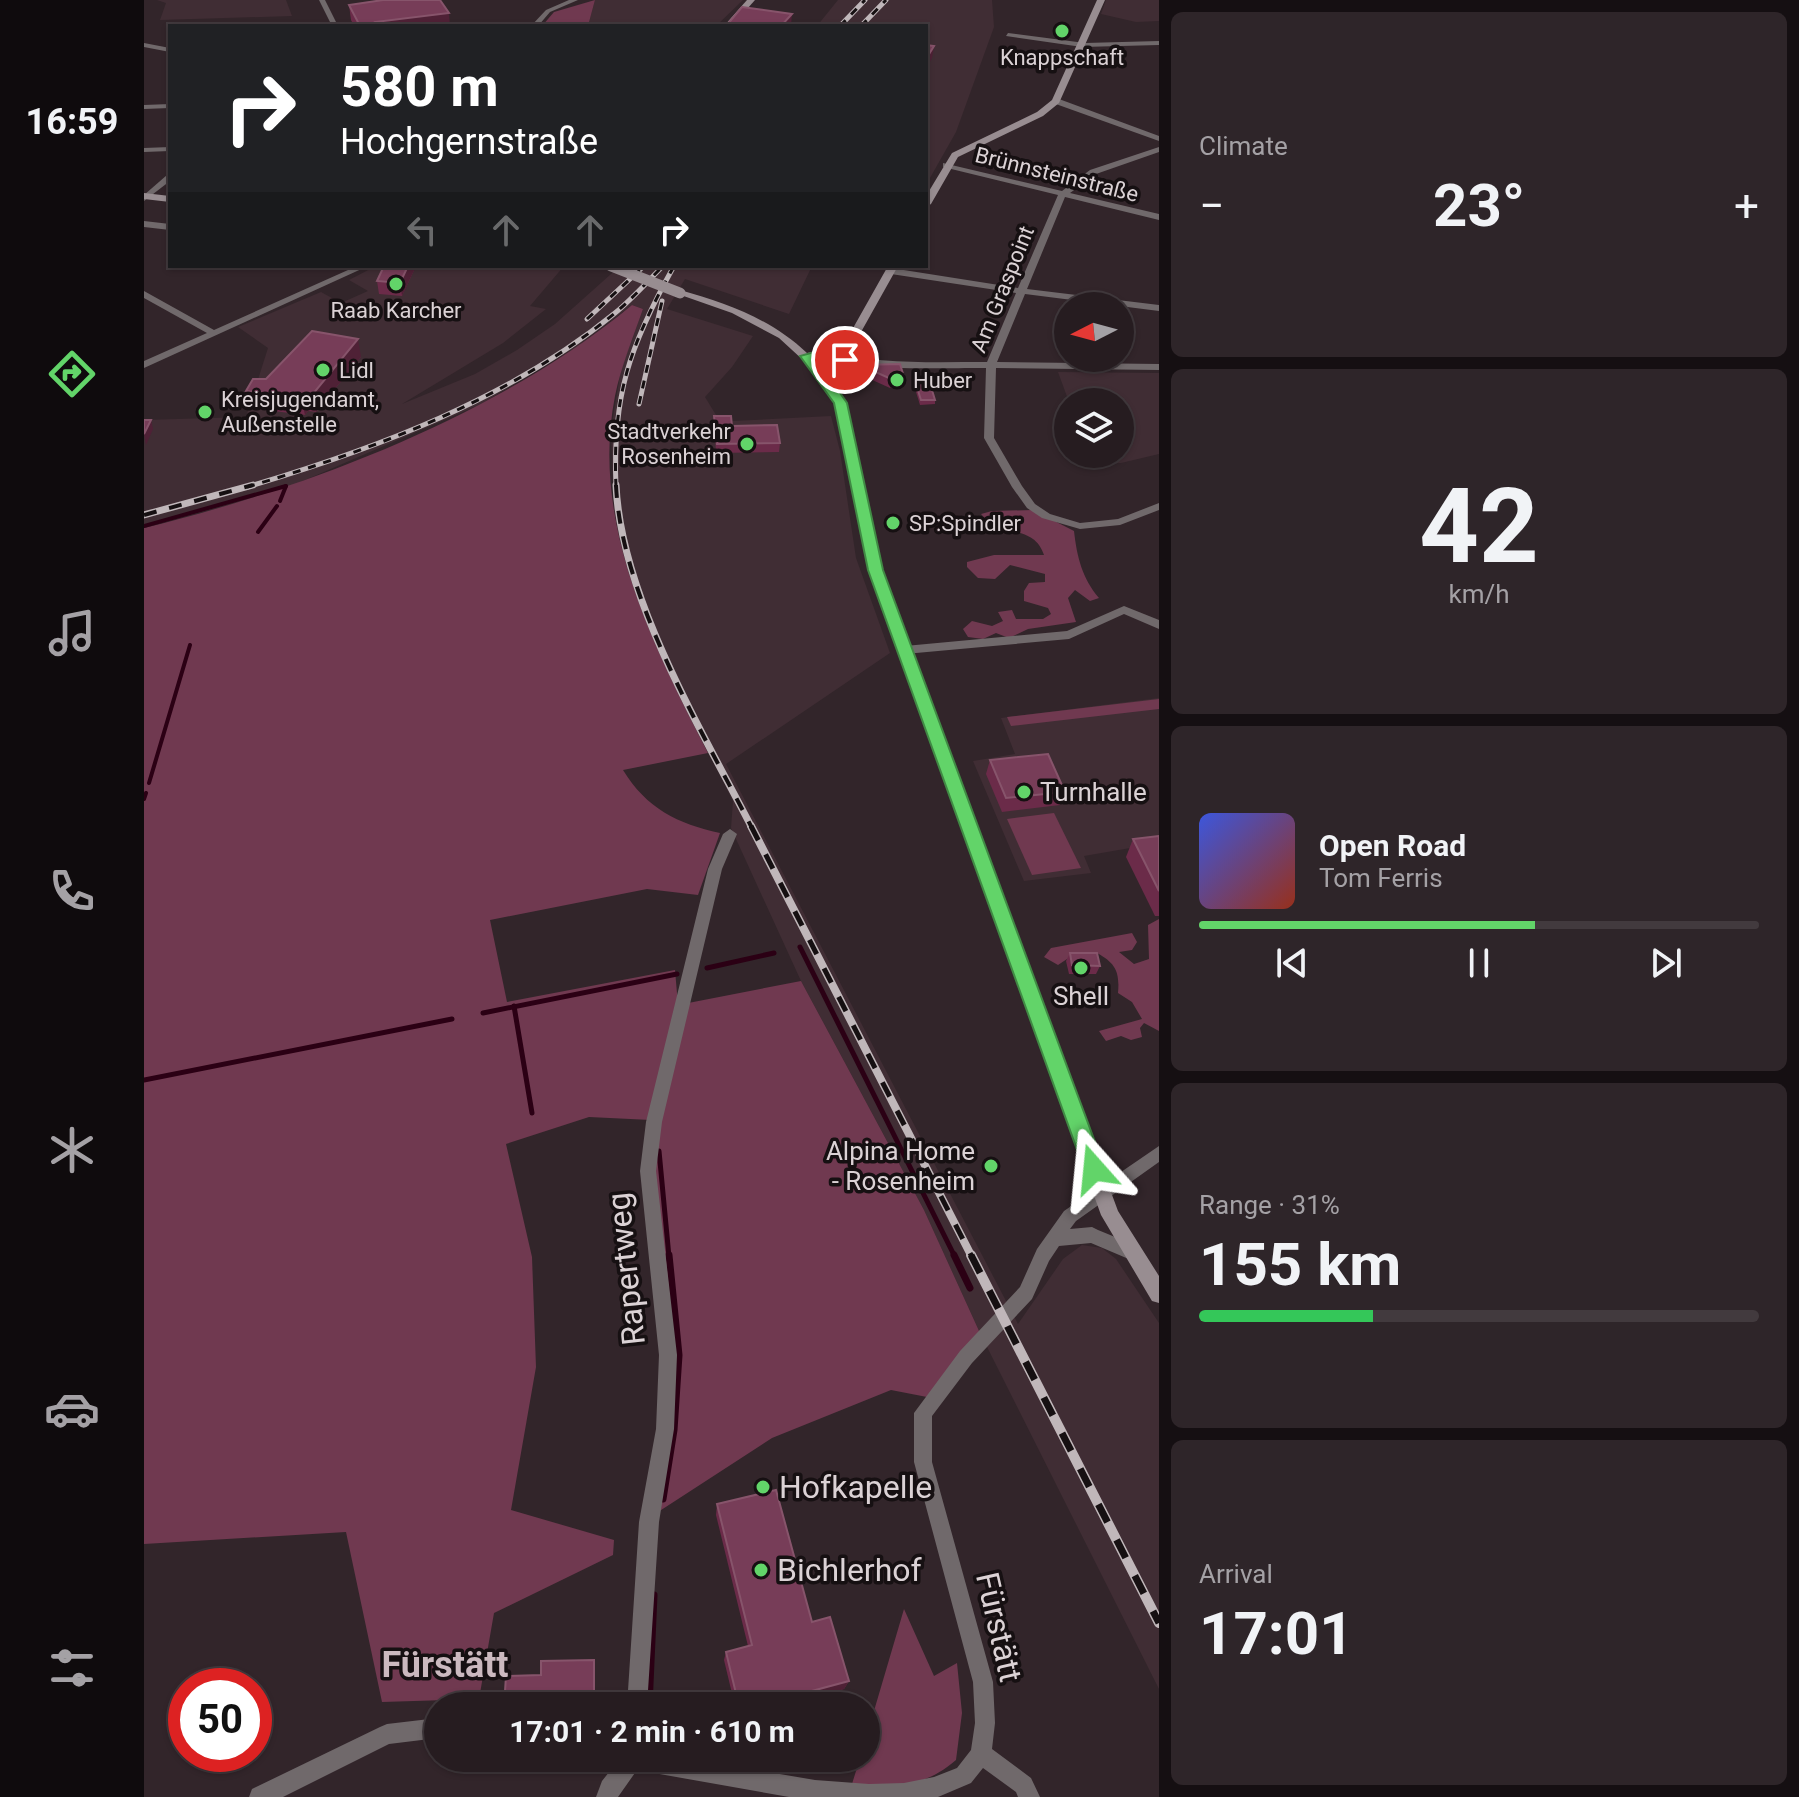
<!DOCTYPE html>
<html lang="en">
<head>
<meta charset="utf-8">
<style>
  :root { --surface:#261c20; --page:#2e2529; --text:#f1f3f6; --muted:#a4a1a5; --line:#423a3e; --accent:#62d469 }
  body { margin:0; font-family:Roboto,sans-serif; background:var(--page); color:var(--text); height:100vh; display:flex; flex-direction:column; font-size:30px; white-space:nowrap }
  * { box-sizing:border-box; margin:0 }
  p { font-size:26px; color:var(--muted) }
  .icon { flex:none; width:44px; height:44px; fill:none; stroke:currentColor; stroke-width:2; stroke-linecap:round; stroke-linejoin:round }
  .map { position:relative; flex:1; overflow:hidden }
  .panel { display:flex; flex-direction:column; gap:12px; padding:12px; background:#150f12; width:640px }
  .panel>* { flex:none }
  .top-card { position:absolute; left:24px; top:24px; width:760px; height:244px; border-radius:0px; box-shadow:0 2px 6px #0004,0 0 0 2px var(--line); background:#202124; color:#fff; overflow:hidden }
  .needle { width:52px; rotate:264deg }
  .fabs { position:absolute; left:910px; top:292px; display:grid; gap:16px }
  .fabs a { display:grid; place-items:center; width:80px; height:80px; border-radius:50%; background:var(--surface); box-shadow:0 2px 6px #0004,0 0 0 2px var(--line); font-size:40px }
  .speed { position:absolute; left:24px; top:1668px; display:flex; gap:16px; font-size:40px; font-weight:700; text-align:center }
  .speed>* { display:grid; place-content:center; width:104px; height:104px; border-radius:50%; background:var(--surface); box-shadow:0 2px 6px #0004,0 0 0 2px var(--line); line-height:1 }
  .speed .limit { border:12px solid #d22; background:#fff; color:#111 }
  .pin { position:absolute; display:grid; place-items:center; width:68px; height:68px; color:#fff; margin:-34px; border:4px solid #fff; border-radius:50%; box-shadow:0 2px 8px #0007 }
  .me { position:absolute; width:88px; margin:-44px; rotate:342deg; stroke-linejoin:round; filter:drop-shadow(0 0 6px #0008) }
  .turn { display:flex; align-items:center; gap:28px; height:168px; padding:0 40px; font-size:36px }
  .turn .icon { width:104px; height:104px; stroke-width:2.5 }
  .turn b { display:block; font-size:56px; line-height:68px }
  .lanes { display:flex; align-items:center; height:76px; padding:0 40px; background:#0003; justify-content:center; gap:40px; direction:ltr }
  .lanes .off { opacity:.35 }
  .big { font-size:60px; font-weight:700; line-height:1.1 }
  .panel .widget { flex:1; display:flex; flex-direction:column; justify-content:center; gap:12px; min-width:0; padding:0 28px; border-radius:12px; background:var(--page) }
  .panel .dial { align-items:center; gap:0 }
  .dial b { font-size:104px; line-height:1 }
  .song { display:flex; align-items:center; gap:24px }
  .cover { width:96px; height:96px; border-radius:12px; background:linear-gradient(135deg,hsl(230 70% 55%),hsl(10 70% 35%)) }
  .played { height:8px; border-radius:4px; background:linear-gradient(90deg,var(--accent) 60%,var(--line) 60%) }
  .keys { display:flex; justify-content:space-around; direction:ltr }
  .heat { display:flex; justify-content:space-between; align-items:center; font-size:44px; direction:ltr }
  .charge { height:12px; border-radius:6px; background:linear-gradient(90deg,#34c759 31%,var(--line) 0) }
  .trip { position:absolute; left:280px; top:1692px; width:456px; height:80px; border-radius:40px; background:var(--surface); box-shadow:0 2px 6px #0004,0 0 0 2px var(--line); font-weight:700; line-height:80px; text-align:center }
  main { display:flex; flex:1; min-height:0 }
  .menu { display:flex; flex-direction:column; width:144px; justify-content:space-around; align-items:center; background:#0f0b0d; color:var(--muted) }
  .menu .icon { width:56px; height:56px }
  .menu .current { color:var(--accent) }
  .menu b { font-size:36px; color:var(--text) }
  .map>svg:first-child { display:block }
  .built { fill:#402d34 }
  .green { fill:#703950 }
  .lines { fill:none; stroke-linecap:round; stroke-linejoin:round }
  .stream-far2 { stroke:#2b0014; stroke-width:4 }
  .stream-far1 { stroke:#2b0014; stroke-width:5 }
  .stream { stroke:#2b0014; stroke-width:7 }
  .street { fill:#70696b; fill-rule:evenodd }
  .secondary { fill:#988d91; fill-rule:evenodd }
  .rail-far3-casing { stroke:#c0b7ba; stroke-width:5 }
  .rail-far2-casing { stroke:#c0b7ba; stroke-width:7 }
  .rail-far1-casing { stroke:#c0b7ba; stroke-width:8 }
  .rail-casing { stroke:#c0b7ba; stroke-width:10 }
  .rail-far3 { stroke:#161012; stroke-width:3; stroke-dasharray:8; stroke-linecap:butt }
  .rail-far2 { stroke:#161012; stroke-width:4; stroke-dasharray:13; stroke-linecap:butt }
  .rail-far1 { stroke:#161012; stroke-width:5; stroke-dasharray:16; stroke-linecap:butt }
  .rail { stroke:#161012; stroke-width:7; stroke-dasharray:20; stroke-linecap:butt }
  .secondary-bridge { stroke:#988d91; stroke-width:11 }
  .wall { fill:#6b2b49 }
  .shaded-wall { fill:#4f2136 }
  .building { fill:#773d58; stroke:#87546b; stroke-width:2 }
  .route { fill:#62d469; stroke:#408a44; stroke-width:2 }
  .poi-dot { fill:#62d469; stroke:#161012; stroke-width:3 }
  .labels { text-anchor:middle; stroke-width:7; stroke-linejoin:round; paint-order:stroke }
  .far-poi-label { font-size:22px; fill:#dbd2d5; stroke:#161012; text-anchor:start }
  .far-street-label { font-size:22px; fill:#dbd2d5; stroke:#161012 }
  .poi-label { font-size:26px; fill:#dbd2d5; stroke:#161012; text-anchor:start }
  .near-street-label { font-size:32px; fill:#dbd2d5; stroke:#161012 }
  .near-poi-label { font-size:32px; fill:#dbd2d5; stroke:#161012; text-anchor:start }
  .near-quarter-label { font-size:36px; font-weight:bold; fill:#cbb9bf; stroke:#161012 }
</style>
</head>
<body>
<main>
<nav class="menu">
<b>16:59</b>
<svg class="icon current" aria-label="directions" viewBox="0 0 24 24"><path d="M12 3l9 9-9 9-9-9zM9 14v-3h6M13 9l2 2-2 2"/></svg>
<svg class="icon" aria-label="music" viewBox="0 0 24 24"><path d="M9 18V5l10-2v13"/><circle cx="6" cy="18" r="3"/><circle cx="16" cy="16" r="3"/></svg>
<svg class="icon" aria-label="phone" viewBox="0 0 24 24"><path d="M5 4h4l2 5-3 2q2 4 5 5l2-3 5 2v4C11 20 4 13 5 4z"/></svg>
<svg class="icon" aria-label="climate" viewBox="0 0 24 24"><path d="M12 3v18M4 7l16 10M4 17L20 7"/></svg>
<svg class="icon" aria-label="car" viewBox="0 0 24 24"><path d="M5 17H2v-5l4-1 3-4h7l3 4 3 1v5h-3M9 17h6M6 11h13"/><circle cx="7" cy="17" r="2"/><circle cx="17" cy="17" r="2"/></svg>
<svg class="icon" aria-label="filters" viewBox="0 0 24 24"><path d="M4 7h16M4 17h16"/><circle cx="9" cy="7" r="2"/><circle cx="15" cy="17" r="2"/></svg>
</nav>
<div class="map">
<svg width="1015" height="1797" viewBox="0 0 1015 1797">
  <rect width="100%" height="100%" fill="#32252a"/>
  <!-- built -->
  <g class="built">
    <path d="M13 0H142L148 16 16 20 22 3Z"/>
    <path d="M451 0H599L572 26H444Z"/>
    <path d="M694 0H848L850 27 812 132 782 185V26H673Z"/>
    <path d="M962 0H1015V21L992 22 957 14Z"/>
    <path d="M232 266H420L386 306 402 309 359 343 258 404 331 374 373 350 411 324 476 266H668L645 314 541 279 523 309 609 336 588 367 561 397 572 415 584 416 588 421 687 416 696 451 712 558 746 653 582 764 874 1324 919 1259 938 1245 958 1248 972 1259 1015 1323V1689L836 1333 780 1210 657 981 587 828 589 801 524 672 494 603 470 511 467 429 477 369 499 309 488 305 431 348 337 404 138 490 0 528V420L102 417 124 348 94 327 177 292 197 303 224 291 205 280Z"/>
    <path d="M914 372 1015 373V454L977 463 948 464 945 454H976V402H925Z"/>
    <path d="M1015 698V843L940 856 947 873 880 881 829 761 871 754 857 718Z"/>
  </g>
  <!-- green -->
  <g class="green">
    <path d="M451 0 444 26H398L410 12Z"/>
    <path d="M488 305 499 309C489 338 477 366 471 396 446 523 509 644 564 753L479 770C502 808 534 824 576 833L554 895 503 889 346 920 363 1002 531 970 534 1005 657 981 780 1210 836 1333 783 1397 747 1390 628 1438 511 1514 525 1429 507 1120 445 1117 362 1144 388 1257 392 1367 367 1510 470 1540 469 1555 350 1613 335 1699 238 1702 202 1532 0 1544V528C164 488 357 414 488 305Z"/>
    <path d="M889 510 930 531C933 557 938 578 955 598L946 601 931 590 924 598 932 622 884 629 865 638 852 633 839 639 824 637 819 629 828 621 848 626 859 621 854 612 868 610 872 619H899L907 614 904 608 880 601V591L885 583 901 582V574L866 565 851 579 834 578 823 567V562L850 555H900C890 523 855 538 837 514L848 511Z"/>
    <path d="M1015 699V709L867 726 863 717Z"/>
    <path d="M910 813 937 868 888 875 863 819Z"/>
    <path d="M1015 919V1031L1000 1023 996 1028 998 1037 987 1040 977 1036 962 1041 955 1031 998 1019 988 1002 974 993C976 971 971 963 953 953L923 959 914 965 900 957 907 948 988 933 993 942 988 950 975 952 990 964 1005 959 1004 925Z"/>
    <path d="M760 1609 790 1676 813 1663 818 1713 812 1760C779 1789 749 1786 708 1784L716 1758H722V1738Z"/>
  </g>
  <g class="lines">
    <!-- stream-far2 -->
    <g class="stream-far2">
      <path d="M136 501 142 486"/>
      <path d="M0 526 142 486"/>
      <path d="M114 532 133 506"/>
      <path d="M5 783 46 645"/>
      <path d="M0 799 2 793"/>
    </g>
    <!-- stream-far1 -->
    <g class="stream-far1">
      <path d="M656 947 811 1257"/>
      <path d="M563 968 630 953"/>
      <path d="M370 1006 388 1113"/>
      <path d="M339 1013 533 974"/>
      <path d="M0 1080 308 1019"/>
      <path d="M515 1151 525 1257"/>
    </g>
    <!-- stream -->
    <g class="stream">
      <path d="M810 1255 826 1288"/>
      <path d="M519 1499 530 1430 535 1355 525 1255"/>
      <path d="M505 1706 510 1595"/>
    </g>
    <!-- street -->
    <g class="street">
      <path d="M175 0H181L194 26H188Z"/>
      <path d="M425 0H434L406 12 394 26H387L402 10Z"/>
      <path d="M864 33 941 43 1015 41V45L938 47 862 36Z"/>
      <path d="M0 43 26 48V52L0 47Z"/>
      <path d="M909 99H915L1015 136V141L909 103Z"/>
      <path d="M26 104V108L0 109V105Z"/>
      <path d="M26 147V151L0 152V148Z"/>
      <path d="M1015 147V152L952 174 926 193 1015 214V220L921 197 883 289 1015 305V311L881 294 853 362 1015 364V370L852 368 850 438 878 486 891 504 906 514 936 523 974 519 1015 503V510L976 525 936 529 898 518 883 508 868 487 840 438 842 368C801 367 708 374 676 353L681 350C733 365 789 362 843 362L872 293 747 274 743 271 747 268 874 288 914 195 799 167V163L918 191 946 170Z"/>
      <path d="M23 175H26V181L0 201V195Z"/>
      <path d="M0 221 26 224V230L0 227Z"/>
      <path d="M213 266H224L0 368V361L63 333 0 298V291L70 330Z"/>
      <path d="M980 606 1015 620V629L980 614 925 639 761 654 755 650 761 646 923 631Z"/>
      <path d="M586 829 593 834 578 869 518 1122 512 1171 533 1355 530 1429 515 1522 503 1706H483L495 1522 512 1429 515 1355 496 1171 502 1122 564 869 579 834Z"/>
      <path d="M1015 1146V1162L932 1221 926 1229 948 1227 954 1230 993 1246 995 1252 993 1258 987 1260 947 1243 915 1246 905 1261 888 1299 828 1363 788 1416V1462L849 1682 851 1723 848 1749 887 1778 896 1797H874L872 1792 839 1768 827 1783 794 1797H645L493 1770 474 1797H452L458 1781 473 1762 472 1758H542L671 1780 725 1784 760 1783 790 1777 813 1768 827 1750 831 1723 829 1682 770 1462V1413L816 1351 876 1287 893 1249 920 1211Z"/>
      <path d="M294 1718V1738L245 1744 139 1797H105L108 1789 236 1727 243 1724Z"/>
    </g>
    <!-- secondary -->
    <g class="secondary">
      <path d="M603 0H611L588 26H580Z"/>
      <path d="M953 0H961L915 103 899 116 814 157 787 204 782 207V196L808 153 893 112 908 100Z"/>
      <path d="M0 193 26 196V202L0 199Z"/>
      <path d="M744 266H754L712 341 701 351 669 358 680 368 702 403 737 570 974 1211 1015 1276V1303L1008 1301 957 1215 725 570 690 403 672 372 635 338 588 313 531 293 536 290C583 303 627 319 663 353L693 346 704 337Z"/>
    </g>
    <defs>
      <g id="rail-far3">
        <path d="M696 26 721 0"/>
        <path d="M717 26 742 0"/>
        <path d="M443 319 500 266"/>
        <path d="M495 404 518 301"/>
        <path d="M103 487C231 449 366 399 471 313 488 299 503 282 519 266"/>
        <path d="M472 487C468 395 486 345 530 266"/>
      </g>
      <g id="rail-far2">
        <path d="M472 485C477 597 557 729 608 828"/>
        <path d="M0 515 109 485"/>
      </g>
      <path id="rail-far1" d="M607 826 828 1257"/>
      <path id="rail" d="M827 1255 1015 1623"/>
    </defs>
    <!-- rail-far3 casing -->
    <use href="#rail-far3" class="rail-far3-casing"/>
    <!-- rail-far2 casing -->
    <use href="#rail-far2" class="rail-far2-casing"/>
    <!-- rail-far1 casing -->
    <use href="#rail-far1" class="rail-far1-casing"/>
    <!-- rail casing -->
    <use href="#rail" class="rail-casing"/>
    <!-- rail-far3 -->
    <use href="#rail-far3" class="rail-far3"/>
    <!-- rail-far2 -->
    <use href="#rail-far2" class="rail-far2"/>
    <!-- rail-far1 -->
    <use href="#rail-far1" class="rail-far1"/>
    <!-- rail -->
    <use href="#rail" class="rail"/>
    <!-- secondary-bridge -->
    <path class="secondary-bridge" d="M467 266 536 293"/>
  </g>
  <!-- wall -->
  <g class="wall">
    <path d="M205 5 306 26H210L207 20Z"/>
    <path d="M240 266H272L258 296 235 294 233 281Z"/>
    <path d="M217 357 172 412 164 411 161 415 107 408 102 391 122 379Z"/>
    <path d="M716 365 760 377 758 386 746 388 715 374Z"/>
    <path d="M770 378 791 400V404L776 405 769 382Z"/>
    <path d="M570 416 588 426 636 443 635 452 572 453Z"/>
    <path d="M846 760 921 792 916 805 858 812 842 774Z"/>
    <path d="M1015 836V916H1011L982 857 989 839Z"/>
    <path d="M926 953 956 966 952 974H925L922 961Z"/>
    <path d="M573 1504 668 1622 705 1681 700 1689 637 1706H591L580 1660 582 1652 604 1646 572 1515Z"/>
  </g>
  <!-- shaded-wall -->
  <g class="shaded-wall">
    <path d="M305 13 306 26H231V22Z"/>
    <path d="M648 14 647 26H637Z"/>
    <path d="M790 46 788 58 782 68V59Z"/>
    <path d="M264 266H272L258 296 256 283Z"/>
    <path d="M214 339 217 357 172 412 169 394Z"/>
    <path d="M760 377 758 386 746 388 747 379Z"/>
    <path d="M161 393 164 411 161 415 157 397Z"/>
    <path d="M7 420 9 429 2 445 0 434Z"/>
    <path d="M705 1681 700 1689 637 1706H612Z"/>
  </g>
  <!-- building -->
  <g class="building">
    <path d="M239 0H296L305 13 231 22 233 26H216L205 5Z"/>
    <path d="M598 7 648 14 637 26H582Z"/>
    <path d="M782 45 790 46 782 59Z"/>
    <path d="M240 266H264L256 283 233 281Z"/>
    <path d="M168 331 214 339 169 394 161 393 157 397 102 391 109 379H122Z"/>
    <path d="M756 364 760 377 747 379 716 365Z"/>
    <path d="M784 377 791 400H777L770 378Z"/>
    <path d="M570 416H587L588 426 633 425 636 443 573 444Z"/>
    <path d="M0 420H7L0 434Z"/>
    <path d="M904 754 921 792 862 798 846 760Z"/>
    <path d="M1015 836V891L989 839Z"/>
    <path d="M926 953H953L956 966 928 965Z"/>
    <path d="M632 1490 668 1622 686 1617 705 1681 612 1706H595L582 1652 608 1645 573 1504Z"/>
    <path d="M450 1660V1706H360L362 1676 397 1675V1661Z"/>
  </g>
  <!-- route -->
  <path class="route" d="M681 349 708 360 701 364 680 357 672 358 703 403 739 570 961 1169 958 1175 950 1178 943 1175 940 1169 724 570 690 403 656 356Z"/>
  <!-- markers -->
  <g class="poi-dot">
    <circle cx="918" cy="31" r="8"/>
    <circle cx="252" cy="284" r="8"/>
    <circle cx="179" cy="370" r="8"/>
    <circle cx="753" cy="380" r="8"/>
    <circle cx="61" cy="412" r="8"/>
    <circle cx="603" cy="444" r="8"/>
    <circle cx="749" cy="523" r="8"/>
    <circle cx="880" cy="792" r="8"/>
    <circle cx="937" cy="968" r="8"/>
    <circle cx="847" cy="1166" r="8"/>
    <circle cx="619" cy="1487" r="8"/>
    <circle cx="617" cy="1570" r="8"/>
  </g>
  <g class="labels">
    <!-- far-poi labels -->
    <g class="far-poi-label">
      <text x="918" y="65" text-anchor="middle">Knappschaft</text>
      <text x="252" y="318" text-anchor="middle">Raab Karcher</text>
      <text x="195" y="378">Lidl</text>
      <text x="769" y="388">Huber</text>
      <text x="77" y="407">Kreisjugendamt,<tspan x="77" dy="25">Außenstelle</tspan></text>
      <text x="587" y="439" text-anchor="end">Stadtverkehr<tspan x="587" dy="25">Rosenheim</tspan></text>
      <text x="765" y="531">SP:Spindler</text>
    </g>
    <!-- far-street labels -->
    <g class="far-street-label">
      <text transform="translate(913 174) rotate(14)" y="8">Brünnsteinstraße</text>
      <text transform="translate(858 289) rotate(-68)" y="8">Am Graspoint</text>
    </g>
    <!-- poi labels -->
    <g class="poi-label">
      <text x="896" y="801">Turnhalle</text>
      <text x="937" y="1005" text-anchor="middle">Shell</text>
      <text x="831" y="1160" text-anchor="end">Alpina Home<tspan x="831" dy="30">- Rosenheim</tspan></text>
    </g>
    <!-- near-street labels -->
    <g class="near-street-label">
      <text transform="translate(482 1269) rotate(-96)" y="11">Rapertweg</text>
      <text transform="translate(855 1627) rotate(77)" y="11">Fürstätt</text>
    </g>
    <!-- near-poi labels -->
    <g class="near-poi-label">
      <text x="635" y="1498">Hofkapelle</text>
      <text x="633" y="1581">Bichlerhof</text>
    </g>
    <!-- near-quarter labels -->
    <g class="near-quarter-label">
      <text x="301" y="1677">Fürstätt</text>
    </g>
  </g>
</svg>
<div class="fabs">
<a><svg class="needle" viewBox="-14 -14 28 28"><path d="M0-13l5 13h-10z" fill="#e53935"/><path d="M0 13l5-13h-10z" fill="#a4a1a5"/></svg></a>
<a><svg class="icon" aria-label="layers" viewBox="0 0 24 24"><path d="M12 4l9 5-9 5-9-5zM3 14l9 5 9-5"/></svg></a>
</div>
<div class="speed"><div class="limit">50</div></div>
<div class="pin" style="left:701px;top:360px;background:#d93025"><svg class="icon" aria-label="arrive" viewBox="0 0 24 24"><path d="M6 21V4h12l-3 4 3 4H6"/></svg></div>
<svg class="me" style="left:950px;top:1169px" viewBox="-20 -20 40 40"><path d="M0-17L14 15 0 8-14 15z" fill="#62d469" stroke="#fff" stroke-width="4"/></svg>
<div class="trip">17:01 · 2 min · 610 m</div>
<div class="top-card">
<div class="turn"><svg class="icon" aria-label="right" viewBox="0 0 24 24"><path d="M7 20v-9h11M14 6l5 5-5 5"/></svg><div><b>580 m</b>Hochgernstraße</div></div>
<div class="lanes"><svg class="icon off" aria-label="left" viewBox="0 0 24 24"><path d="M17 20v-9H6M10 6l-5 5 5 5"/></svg><svg class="icon off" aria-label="ahead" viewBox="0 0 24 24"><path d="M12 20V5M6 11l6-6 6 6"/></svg><svg class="icon off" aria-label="ahead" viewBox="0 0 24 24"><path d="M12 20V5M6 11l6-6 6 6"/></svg><svg class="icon" aria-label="right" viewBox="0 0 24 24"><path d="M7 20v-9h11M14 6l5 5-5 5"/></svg></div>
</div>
</div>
<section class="panel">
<div class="widget"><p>Climate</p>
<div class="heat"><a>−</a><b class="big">23°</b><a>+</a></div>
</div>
<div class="widget dial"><b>42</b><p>km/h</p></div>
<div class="widget">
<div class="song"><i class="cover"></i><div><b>Open Road</b><p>Tom Ferris</p></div></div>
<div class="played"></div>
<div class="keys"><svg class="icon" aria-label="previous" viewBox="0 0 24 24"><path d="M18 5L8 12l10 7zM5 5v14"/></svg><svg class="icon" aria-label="pause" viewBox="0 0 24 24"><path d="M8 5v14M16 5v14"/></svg><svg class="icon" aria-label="next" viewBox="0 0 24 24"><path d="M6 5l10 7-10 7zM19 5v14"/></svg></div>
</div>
<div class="widget"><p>Range · 31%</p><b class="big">155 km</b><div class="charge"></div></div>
<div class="widget"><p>Arrival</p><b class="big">17:01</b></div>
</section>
</main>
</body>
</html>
